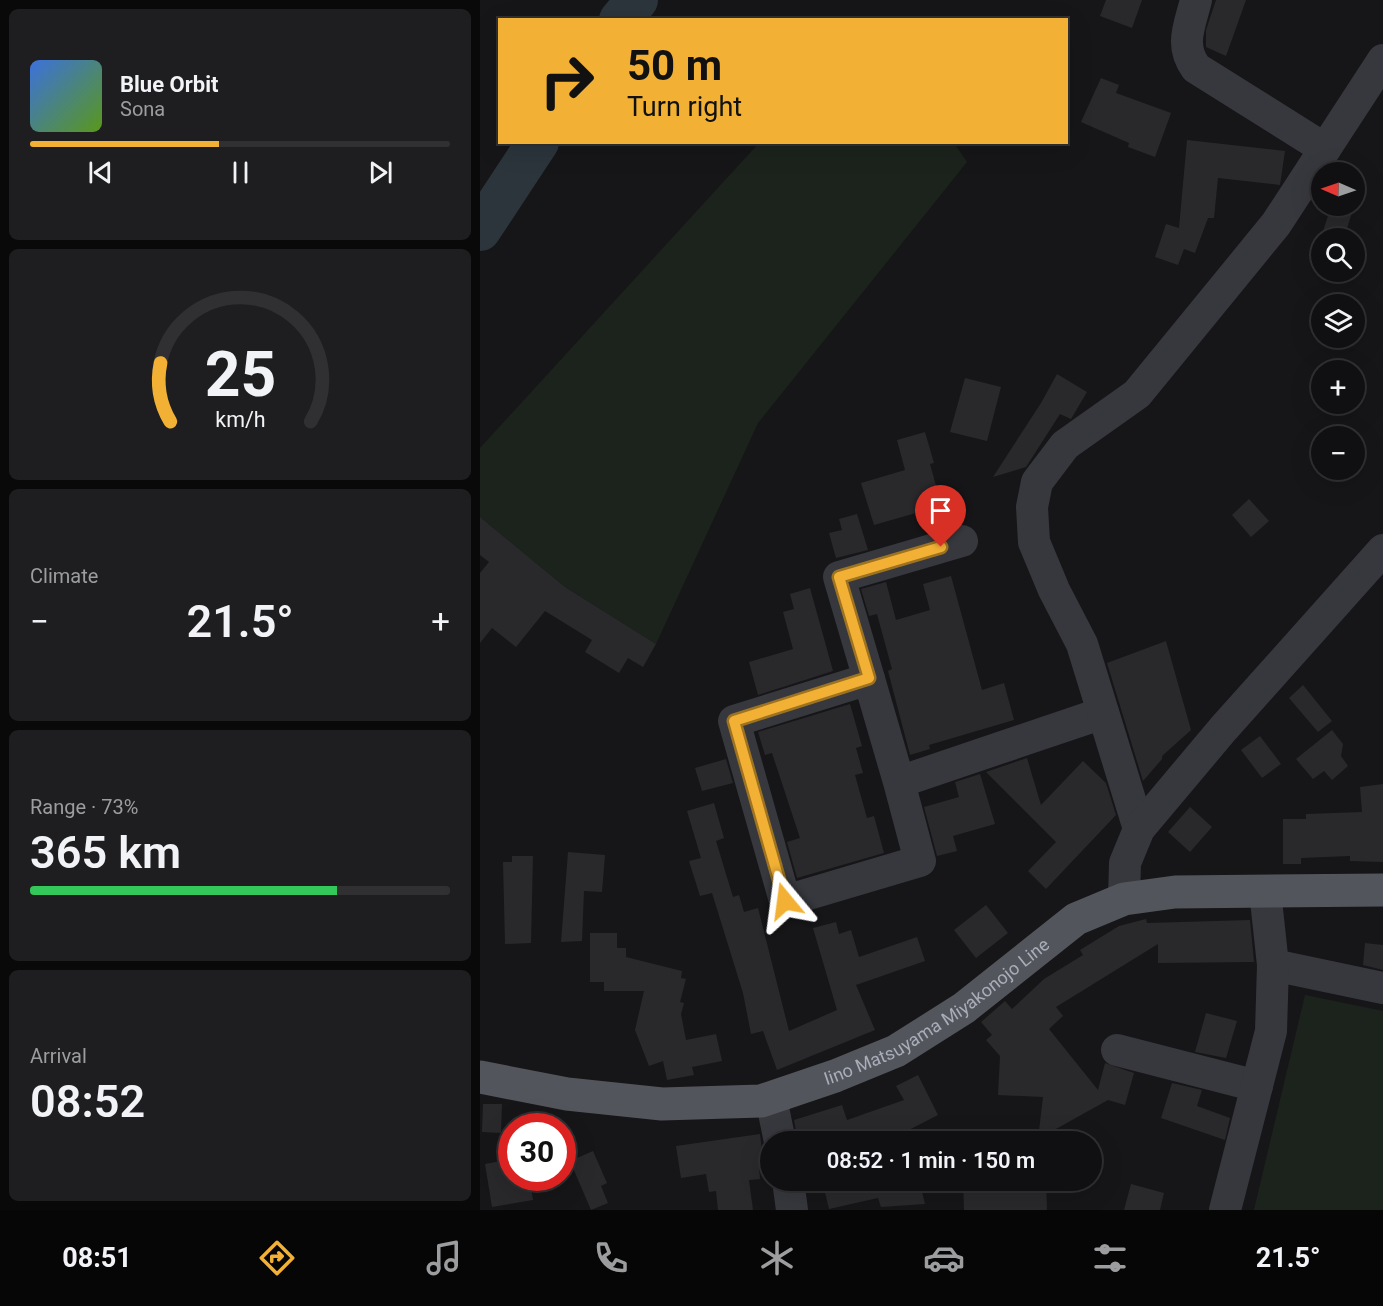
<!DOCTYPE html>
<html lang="en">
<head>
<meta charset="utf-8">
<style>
  :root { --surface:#101012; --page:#1e1e20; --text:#f1f3f6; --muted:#9c9d9f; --line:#303032; --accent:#f2b134 }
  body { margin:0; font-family:Roboto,sans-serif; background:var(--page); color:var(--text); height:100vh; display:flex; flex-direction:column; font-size:22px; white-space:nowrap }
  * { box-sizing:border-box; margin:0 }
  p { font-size:20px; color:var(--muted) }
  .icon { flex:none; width:33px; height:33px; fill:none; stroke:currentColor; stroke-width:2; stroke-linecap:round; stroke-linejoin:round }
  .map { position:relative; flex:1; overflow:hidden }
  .panel { display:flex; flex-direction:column; gap:9px; padding:9px; background:#09090a; width:480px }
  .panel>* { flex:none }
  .hud { position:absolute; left:18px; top:18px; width:570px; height:126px; border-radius:0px; box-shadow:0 6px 24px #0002,0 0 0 2px var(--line); background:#f2b134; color:#111; overflow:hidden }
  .needle { width:39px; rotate:272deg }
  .buttons { position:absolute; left:831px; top:162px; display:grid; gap:12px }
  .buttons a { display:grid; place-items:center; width:54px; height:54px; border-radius:50%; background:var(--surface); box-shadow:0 6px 24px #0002,0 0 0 2px var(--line); font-size:30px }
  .speed { position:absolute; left:18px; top:1113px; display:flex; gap:12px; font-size:30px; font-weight:700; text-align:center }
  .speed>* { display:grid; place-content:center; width:78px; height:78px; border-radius:50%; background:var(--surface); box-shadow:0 6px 24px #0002,0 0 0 2px var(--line); line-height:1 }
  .speed .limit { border:9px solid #d22; background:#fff; color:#111 }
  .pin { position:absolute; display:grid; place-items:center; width:51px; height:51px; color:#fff; margin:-62px -26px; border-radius:50% 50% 50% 0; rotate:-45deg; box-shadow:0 0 6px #0007 }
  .pin .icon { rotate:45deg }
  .me { position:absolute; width:66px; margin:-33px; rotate:344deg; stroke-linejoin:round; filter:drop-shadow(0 0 4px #0008) }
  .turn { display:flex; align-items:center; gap:21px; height:126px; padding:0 30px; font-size:27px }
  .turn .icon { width:78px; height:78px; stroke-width:2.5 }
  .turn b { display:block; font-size:42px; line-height:51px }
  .big { font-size:45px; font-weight:600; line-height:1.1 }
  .panel .card { flex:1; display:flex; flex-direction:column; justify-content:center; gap:9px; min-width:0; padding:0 21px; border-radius:9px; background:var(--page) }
  .panel .dial { align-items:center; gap:0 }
  .dial svg { height:156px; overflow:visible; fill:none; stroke:var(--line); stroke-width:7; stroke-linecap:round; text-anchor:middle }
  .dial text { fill:var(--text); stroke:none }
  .song { display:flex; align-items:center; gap:18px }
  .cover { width:72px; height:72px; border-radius:9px; background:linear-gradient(135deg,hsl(220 70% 55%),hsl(90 70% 35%)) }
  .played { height:6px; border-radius:3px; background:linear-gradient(90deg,var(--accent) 45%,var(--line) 45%) }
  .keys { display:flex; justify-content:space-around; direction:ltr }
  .heat { display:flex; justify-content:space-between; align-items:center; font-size:33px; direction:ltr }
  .charge { height:9px; border-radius:4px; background:linear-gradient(90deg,#34c759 73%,var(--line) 0) }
  .trip { position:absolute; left:280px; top:1131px; width:342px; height:60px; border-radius:30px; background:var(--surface); box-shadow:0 6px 24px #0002,0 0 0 2px var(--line); font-weight:600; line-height:60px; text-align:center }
  .dock { display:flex; height:96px; justify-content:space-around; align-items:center; background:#060607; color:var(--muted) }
  .dock .icon { width:42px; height:42px }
  .dock .current { color:var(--accent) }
  .dock b { font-size:27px; color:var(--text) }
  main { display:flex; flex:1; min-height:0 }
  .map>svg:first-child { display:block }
  .green { fill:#1c231d }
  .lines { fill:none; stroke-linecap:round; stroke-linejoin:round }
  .river { stroke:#2c353c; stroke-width:42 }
  .building { fill:#29292c }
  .minor { stroke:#37383d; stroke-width:32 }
  .major { stroke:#53555c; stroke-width:33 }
  .route-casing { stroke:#9d7322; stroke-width:15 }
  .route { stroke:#f2b134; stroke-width:10 }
  .labels { text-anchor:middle; stroke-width:6; stroke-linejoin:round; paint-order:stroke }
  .street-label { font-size:18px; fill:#a8adb8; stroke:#111113 }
</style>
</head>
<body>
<main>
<section class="panel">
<div class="card">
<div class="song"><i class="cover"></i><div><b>Blue Orbit</b><p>Sona</p></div></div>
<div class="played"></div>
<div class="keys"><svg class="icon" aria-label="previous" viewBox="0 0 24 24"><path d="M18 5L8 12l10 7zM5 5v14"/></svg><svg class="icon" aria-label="pause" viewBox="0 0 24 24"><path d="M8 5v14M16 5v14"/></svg><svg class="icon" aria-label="next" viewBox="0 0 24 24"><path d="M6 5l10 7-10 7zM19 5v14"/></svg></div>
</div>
<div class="card dial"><svg viewBox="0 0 100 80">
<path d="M14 69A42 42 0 1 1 86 69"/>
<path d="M14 69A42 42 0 0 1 9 39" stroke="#f2b134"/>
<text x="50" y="56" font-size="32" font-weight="700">25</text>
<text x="50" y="72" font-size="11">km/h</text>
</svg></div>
<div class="card"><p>Climate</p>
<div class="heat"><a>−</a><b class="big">21.5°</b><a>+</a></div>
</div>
<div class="card"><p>Range · 73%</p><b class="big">365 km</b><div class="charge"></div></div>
<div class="card"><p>Arrival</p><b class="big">08:52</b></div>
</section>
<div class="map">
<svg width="903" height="1210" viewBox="0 0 903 1210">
  <rect width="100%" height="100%" fill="#161618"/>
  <!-- green -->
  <g class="green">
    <path d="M279 143H474L487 162 278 423 176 644 85 587 0 517V448Z"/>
    <path d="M825 995 903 1011V1210H774Z"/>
  </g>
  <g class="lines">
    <!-- river -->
    <g class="river">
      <path d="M140 20 157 0"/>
      <path d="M0 230 58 142"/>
    </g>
  </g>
  <!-- building -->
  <g class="building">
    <path d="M626 0H662L652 28 620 16Z"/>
    <path d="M736 0H766L746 56 726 47V30Z"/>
    <path d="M621 78 639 85 636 93 691 113 675 157 648 147 649 143 601 122Z"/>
    <path d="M707 140 805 151 800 185 738 178 734 218H728L715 253 704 249 698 265 675 257 686 224 699 228Z"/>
    <path d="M874 174 883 177 874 203Z"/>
    <path d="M851 206H874L864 238H842V241H840Z"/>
    <path d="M577 374 607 392 591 419 580 414 546 467 513 477 561 403Z"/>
    <path d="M485 378 521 387 507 441 470 432Z"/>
    <path d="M445 432 454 463 450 464 463 511 438 519 436 513 394 525 381 483 425 470 417 440Z"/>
    <path d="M769 499 789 521 771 537 752 515Z"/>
    <path d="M377 514 388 550 356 558 349 533 362 530 359 519Z"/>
    <path d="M0 517 85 587 176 644 163 667 148 658 139 673 105 652 112 640 65 611 36 647 12 628 0 643V573L9 562 0 555Z"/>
    <path d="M471 576 502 690 524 683 534 720 449 745 450 749 430 755 408 671 412 669 397 614 389 616 381 589 406 582 416 620 450 610 443 584Z"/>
    <path d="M330 588 353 671 278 695 269 662 313 649 303 612 314 609 310 594Z"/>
    <path d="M686 641 711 730 682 756V759L663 781 627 663Z"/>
    <path d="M823 685 852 721 838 732 809 698Z"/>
    <path d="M370 704 382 746 376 748 383 773 375 775 387 818 394 816 404 853 317 878 307 842 320 838 292 753 285 755 278 732Z"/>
    <path d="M852 730 863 744 861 756 868 766 852 780 844 771 833 779 816 759Z"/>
    <path d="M780 736 801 764 782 778 761 750Z"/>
    <path d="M547 758 561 805 603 761 626 783 636 815 566 889 548 871 576 842 506 772Z"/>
    <path d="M246 759 253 783 222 791 215 768Z"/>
    <path d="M500 774 515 824 473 836 477 851 457 856 444 807 479 797 475 782Z"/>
    <path d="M903 784V862L870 861V856L821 858V864H803V819H826V814L882 812 880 787Z"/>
    <path d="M234 803 244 838 236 841 253 897 259 895 264 912 278 908 309 1031 357 1010 333 928 356 922 359 934 371 930 379 957 437 937 445 961 376 985 395 1030 297 1070 283 1031 271 1034 263 993 232 893 220 896 209 861 221 858 207 811Z"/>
    <path d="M710 807 732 827 710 852 688 832Z"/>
    <path d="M88 852 125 855 122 892 104 891 102 941 81 942Z"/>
    <path d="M32 856H53L51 943 25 944 23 862H32Z"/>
    <path d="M506 905 528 933 496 958 474 930Z"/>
    <path d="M666 919 667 923 770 920 774 962 678 963V944L576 1007 583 1016 569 1029 618 1090 625 1063 654 1073 645 1105 628 1100 558 1139 563 1097 518 1095 520 1056 506 1040 512 1035 501 1022 525 1001 532 1009 564 979 603 955 600 950 639 926Z"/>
    <path d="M110 933H137V948H146V957L202 971 201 978 206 979 200 1002 204 1003 201 1014 206 1040 236 1034 242 1061 212 1067 214 1075 187 1080 183 1061 169 1066 155 1030 164 991H124V982H110Z"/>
    <path d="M885 943 903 945V970L883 965Z"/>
    <path d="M726 1013 757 1021 746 1058 715 1052Z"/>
    <path d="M438 1075 458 1115 421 1134 424 1142H318L314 1120 362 1105 367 1120 424 1100 416 1086Z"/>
    <path d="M692 1083 722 1090 717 1106 750 1118 745 1140 681 1118Z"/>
    <path d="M3 1104H22L21 1133 2 1132Z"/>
    <path d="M280 1134 284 1167 279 1168 280 1179 269 1180 273 1210H238L236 1191 229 1192 226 1174 201 1178 196 1146Z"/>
    <path d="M113 1151 127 1183 121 1186 128 1203 111 1210 90 1161Z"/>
    <path d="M32 1159V1178H49L53 1200 12 1207 5 1164Z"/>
    <path d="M342 1180H439L445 1204 401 1207 398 1198 349 1209Z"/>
    <path d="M483 1180H566L567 1210H484Z"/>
    <path d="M651 1184 684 1193 680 1210H644Z"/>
  </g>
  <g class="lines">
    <!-- minor -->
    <g class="minor">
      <path d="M716 0C710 25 699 45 716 68L845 149"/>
      <path d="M389 679 359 577 482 541"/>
      <path d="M419 782 389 679 254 721 305 901 440 861 419 782 623 713"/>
      <path d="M659 829 602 644 574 590 554 542 552 507 557 482 585 445 657 394 796 224 903 60"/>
      <path d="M785 891 793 965 903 988"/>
      <path d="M644 899 645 863 659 829 743 729 903 550"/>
      <path d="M637 1050 777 1086"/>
      <path d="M291 1098 300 1142"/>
      <path d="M308 1180 312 1210"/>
      <path d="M745 1210 791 1031 793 965"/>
    </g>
    <!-- major -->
    <path class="major" id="s1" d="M0 1077 87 1094 182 1104 281 1101 355 1076 416 1051 484 1008 596 919 644 899 695 892 903 890"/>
  </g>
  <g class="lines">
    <defs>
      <path id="route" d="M305 901 254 721 389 678 359 577 461 547"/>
    </defs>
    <!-- route casing -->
    <use href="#route" class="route-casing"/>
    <!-- route -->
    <use href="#route" class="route"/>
  </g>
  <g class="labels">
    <!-- street labels -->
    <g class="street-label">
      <text dy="6" stroke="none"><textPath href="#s1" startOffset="482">Iino Matsuyama Miyakonojo Line</textPath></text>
    </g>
  </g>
</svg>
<div class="buttons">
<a><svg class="needle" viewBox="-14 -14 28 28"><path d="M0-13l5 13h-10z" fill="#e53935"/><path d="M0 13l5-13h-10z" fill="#9c9d9f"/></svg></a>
<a><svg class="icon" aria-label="search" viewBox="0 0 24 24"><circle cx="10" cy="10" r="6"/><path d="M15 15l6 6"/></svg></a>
<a><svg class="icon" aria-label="layers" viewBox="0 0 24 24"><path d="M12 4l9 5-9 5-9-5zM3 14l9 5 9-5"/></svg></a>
<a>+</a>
<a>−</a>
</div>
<div class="speed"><div class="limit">30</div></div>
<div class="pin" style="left:461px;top:547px;background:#d93025"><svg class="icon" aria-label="arrive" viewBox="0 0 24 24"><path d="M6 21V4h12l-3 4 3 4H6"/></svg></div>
<svg class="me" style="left:305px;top:901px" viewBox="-20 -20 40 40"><path d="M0-17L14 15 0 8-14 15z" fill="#f2b134" stroke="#fff" stroke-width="4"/></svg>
<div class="trip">08:52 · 1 min · 150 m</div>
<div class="hud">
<div class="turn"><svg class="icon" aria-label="right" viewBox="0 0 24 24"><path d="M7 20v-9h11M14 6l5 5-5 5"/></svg><div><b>50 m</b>Turn right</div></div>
</div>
</div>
</main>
<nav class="dock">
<b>08:51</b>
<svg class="icon current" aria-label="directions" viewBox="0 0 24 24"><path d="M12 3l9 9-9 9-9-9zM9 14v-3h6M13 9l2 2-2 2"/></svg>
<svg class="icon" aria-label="music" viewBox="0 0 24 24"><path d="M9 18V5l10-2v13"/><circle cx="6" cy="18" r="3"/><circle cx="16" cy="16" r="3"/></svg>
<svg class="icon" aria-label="phone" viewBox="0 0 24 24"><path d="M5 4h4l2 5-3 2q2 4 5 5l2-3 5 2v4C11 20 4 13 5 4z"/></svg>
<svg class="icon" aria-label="climate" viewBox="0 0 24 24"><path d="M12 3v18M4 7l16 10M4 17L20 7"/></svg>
<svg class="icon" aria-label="car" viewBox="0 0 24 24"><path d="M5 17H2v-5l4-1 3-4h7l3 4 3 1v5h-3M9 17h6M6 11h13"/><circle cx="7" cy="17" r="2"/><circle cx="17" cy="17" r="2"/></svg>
<svg class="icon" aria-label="filters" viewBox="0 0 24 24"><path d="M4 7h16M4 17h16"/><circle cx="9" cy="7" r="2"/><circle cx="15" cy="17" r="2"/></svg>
<b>21.5°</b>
</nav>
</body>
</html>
